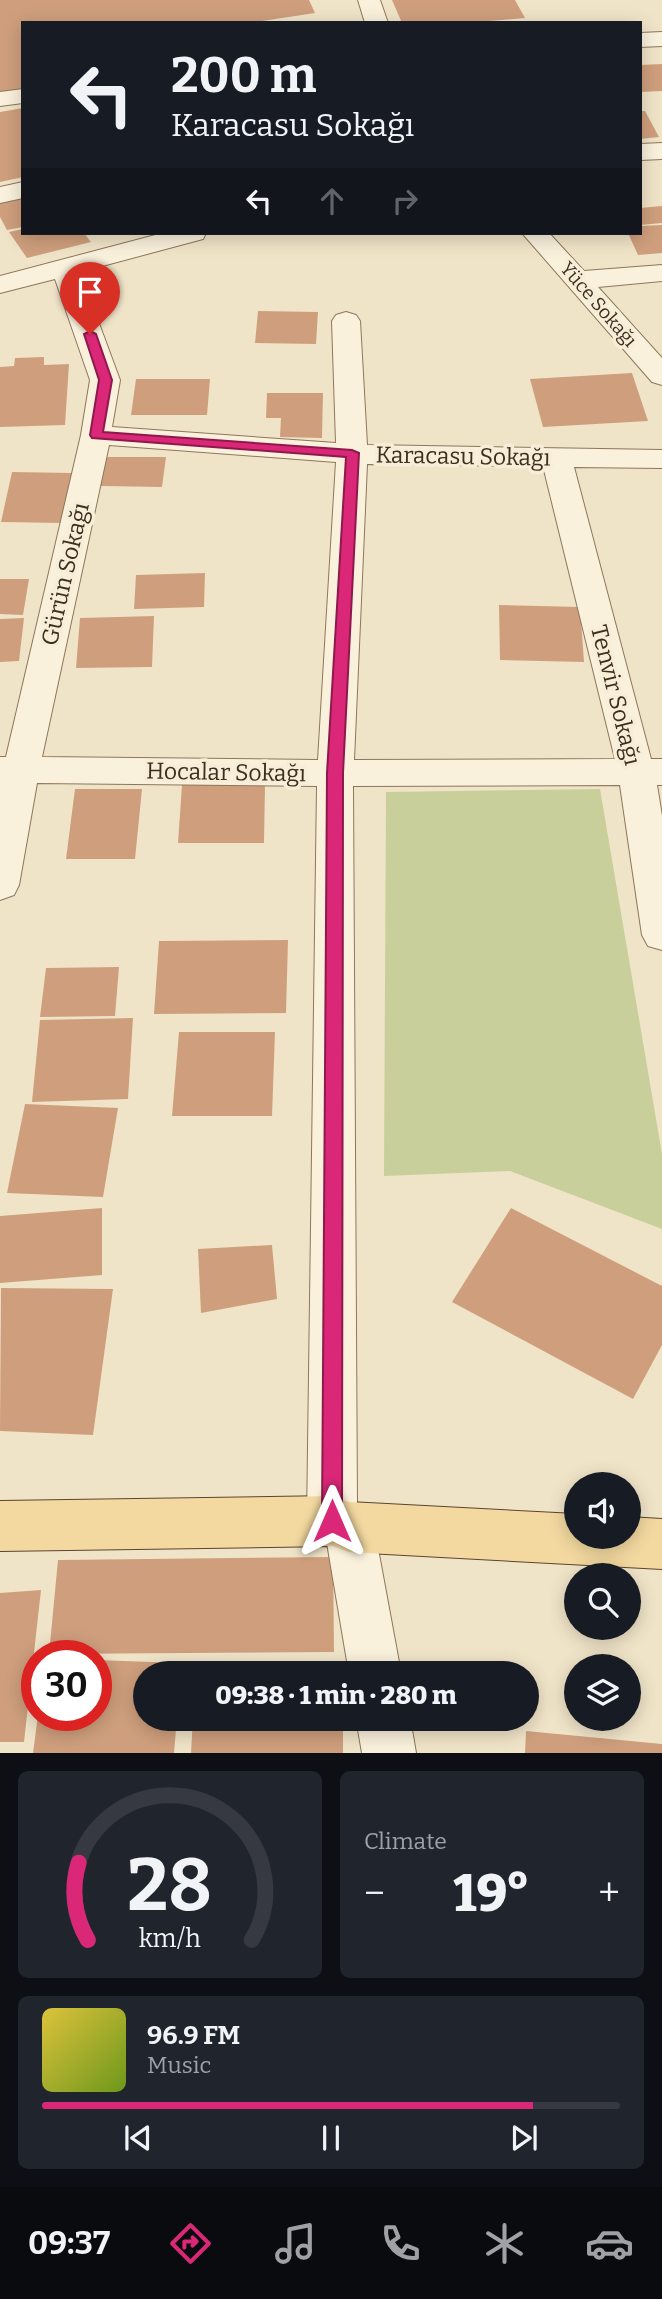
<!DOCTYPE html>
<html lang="en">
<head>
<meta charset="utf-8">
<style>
  :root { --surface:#171b24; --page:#20242c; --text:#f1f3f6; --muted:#9ea1a6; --line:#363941; --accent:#db2777 }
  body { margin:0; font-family:Bitter,serif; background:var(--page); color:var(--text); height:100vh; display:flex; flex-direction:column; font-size:26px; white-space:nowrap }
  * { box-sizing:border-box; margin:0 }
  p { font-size:23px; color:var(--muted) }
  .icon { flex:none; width:38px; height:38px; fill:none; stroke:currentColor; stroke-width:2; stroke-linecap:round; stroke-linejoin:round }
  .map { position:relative; height:1753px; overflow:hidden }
  .drawer { display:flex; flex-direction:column; gap:18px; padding:18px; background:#0d0f14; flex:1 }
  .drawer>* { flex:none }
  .hud { position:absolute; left:21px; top:21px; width:621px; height:214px; border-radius:0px; box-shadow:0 4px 18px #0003; background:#171b24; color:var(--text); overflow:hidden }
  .fabs { position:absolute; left:564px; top:1472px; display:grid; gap:14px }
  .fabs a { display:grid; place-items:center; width:77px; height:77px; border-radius:50%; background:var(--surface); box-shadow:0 4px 18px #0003; font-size:35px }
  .speed { position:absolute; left:21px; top:1640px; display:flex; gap:14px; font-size:35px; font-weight:700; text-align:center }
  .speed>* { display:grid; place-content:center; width:91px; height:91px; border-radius:50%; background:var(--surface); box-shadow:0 4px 18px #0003; line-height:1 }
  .speed .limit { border:10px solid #d22; background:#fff; color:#111 }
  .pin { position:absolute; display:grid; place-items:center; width:60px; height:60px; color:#fff; margin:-72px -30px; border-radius:50% 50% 50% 0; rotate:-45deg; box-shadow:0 0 7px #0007 }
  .pin .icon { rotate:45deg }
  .me { position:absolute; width:77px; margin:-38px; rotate:0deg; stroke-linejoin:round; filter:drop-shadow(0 0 5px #0008) }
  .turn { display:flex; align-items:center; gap:24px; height:147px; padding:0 35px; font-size:32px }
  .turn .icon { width:91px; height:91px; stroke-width:2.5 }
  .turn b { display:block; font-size:49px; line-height:60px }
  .lanes { display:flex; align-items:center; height:66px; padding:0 35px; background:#0003; justify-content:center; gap:35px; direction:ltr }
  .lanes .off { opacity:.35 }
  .big { font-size:52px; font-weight:800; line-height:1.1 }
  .drawer .tile { flex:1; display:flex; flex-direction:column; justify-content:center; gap:10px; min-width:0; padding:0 24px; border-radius:10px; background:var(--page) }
  .drawer .dial { align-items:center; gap:0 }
  .dial svg { height:182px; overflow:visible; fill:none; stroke:var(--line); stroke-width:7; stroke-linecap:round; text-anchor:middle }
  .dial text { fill:var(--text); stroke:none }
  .song { display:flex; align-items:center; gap:21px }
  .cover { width:84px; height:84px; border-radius:10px; background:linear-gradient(135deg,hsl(50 70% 55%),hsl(80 70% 35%)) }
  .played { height:7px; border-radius:4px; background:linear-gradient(90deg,var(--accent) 85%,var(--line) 85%) }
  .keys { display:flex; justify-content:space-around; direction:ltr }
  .heat { display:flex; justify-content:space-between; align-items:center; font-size:38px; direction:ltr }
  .drawer .tiles { flex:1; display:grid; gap:18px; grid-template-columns:1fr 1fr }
  .tile:last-child { grid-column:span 2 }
  .trip { position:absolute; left:133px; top:1661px; width:406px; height:70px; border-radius:35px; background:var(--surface); box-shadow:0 4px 18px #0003; font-weight:800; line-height:70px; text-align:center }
  .tab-bar { display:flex; height:112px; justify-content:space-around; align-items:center; background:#090b0e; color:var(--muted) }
  .tab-bar .icon { width:49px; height:49px }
  .tab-bar .on { color:var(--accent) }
  .tab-bar b { font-size:32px; color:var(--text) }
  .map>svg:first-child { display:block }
  .green { fill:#c9cf9b }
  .building { fill:#cf9f7d }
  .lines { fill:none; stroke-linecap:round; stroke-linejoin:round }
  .minor-casing { stroke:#8d765c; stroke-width:2 }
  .major-casing { stroke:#5b4430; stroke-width:2 }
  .minor { fill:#faf1dc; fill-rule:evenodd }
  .major { fill:#f3d9a0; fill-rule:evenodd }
  .route { fill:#db2777; stroke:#8e194d; stroke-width:2 }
  .labels { text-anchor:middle; stroke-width:7; stroke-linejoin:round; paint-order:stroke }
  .far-street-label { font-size:19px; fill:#3d2e20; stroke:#f7eed8 }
  .street-label { font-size:23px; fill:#3d2e20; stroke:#f7eed8 }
</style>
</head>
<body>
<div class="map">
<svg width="662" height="1753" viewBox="0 0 662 1753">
  <rect width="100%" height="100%" fill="#f0e4c8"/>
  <!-- green -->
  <path class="green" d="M600 789 662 1154V1229L510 1171 384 1176 386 792Z"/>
  <!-- building -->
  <g class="building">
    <path d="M0 0H309L315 13 249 23H23V90L0 92Z"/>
    <path d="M392 0H515L525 18 466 23H402Z"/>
    <path d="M662 64V91L640 92V65Z"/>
    <path d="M23 108V177L0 182V112Z"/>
    <path d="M640 111H645L659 137 640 139Z"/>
    <path d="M23 197V227L7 230 0 217V202Z"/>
    <path d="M662 206V223L640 225V208Z"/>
    <path d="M662 225V253L638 255 628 233H640V226Z"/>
    <path d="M23 229V233H84L91 242 27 258 9 232Z"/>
    <path d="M258 311 318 312 316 344 255 343Z"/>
    <path d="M44 357V365L69 364 65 425 0 427V367L14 366 15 358Z"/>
    <path d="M632 373 648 421 543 427 530 379Z"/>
    <path d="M136 379H210L207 415H131Z"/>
    <path d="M267 393H323L322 438 280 437 281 418H266Z"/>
    <path d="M105 457H166L162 487 100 486Z"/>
    <path d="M12 472 72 473 63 523 1 522Z"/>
    <path d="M205 573 204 607 134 609 136 575Z"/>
    <path d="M0 579H29L23 615 0 614Z"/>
    <path d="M499 605 580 607 584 662 500 660Z"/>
    <path d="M154 616 152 667 76 668 80 618Z"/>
    <path d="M24 618 19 661 0 662V619Z"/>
    <path d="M182 785H265L264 843H178Z"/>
    <path d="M75 789H142L135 859H66Z"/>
    <path d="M288 940 286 1013 154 1014 159 941Z"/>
    <path d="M119 967 115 1016 40 1017 46 968Z"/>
    <path d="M133 1018 128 1099 32 1102 40 1020Z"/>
    <path d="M179 1032H275L272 1116H172Z"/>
    <path d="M25 1104 118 1108 103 1197 7 1193Z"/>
    <path d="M102 1208V1275L0 1283V1216Z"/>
    <path d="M511 1208 662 1286V1345L633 1399 452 1302Z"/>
    <path d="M272 1245 277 1299 201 1313 198 1249Z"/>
    <path d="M1 1288 113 1289 93 1435 0 1431Z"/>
    <path d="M333 1557 334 1652 49 1654 58 1560Z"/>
    <path d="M41 1590 24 1742H0V1593Z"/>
    <path d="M96 1660 182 1663 181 1673H145V1718H177L174 1753H33L38 1715H96Z"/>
    <path d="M196 1666H344V1673H195Z"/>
    <path d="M193 1718H343V1753H191Z"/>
    <path d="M526 1731 662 1744V1753H525Z"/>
  </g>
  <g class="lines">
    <defs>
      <g id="minor">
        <path d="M358 0H380L388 23H365Z"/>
        <path d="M662 32V46L640 47V33Z"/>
        <path d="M23 89V103L0 106V92Z"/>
        <path d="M662 143V159L640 160V144Z"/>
        <path d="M23 182V198L0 203V187Z"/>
        <path d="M163 233H206L203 239 80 272 120 380 112 427 336 443 332 321 336 315 346 312 356 315 360 321 367 445 662 450V468L574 467 651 759H662V785H657L662 816V950L648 946 642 935 620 785 353 786 357 1506 367 1510 374 1527 401 1673H349L327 1543 314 1538 307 1521 317 786 37 783 19 885 14 895 0 900V757H6L81 435 90 380 55 279 0 293V276ZM109 445 336 462 318 760 42 757ZM367 464 543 466 615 759 354 760Z"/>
        <path d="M522 233H549L584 271 662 265V281L598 287 662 358V385L652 382Z"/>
        <path d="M356 1718H410L416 1753H362Z"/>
      </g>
      <path id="major" d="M332 1496 349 1502 576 1514V1536H628V1517L662 1519V1569L349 1552 332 1546 0 1551V1501Z"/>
    </defs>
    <!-- minor casing -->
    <use href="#minor" class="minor-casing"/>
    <!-- major casing -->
    <use href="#major" class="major-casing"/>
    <!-- minor -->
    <use href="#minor" class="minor"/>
    <!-- major -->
    <use href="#major" class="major"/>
  </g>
  <!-- route -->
  <path class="route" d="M90 331 96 334 112 380 103 432 352 450 359 453 343 773 342 1521 339 1528 332 1531 325 1528 322 1521 327 773 346 457 92 438 90 435 99 380 84 334Z"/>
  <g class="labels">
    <!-- far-street labels -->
    <g class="far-street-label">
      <text transform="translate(599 304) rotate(49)" y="7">Yüce Sokağı</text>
    </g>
    <!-- street labels -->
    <g class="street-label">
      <text transform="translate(463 456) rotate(1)" y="8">Karacasu Sokağı</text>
      <text transform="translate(65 574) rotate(-77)" y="8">Gürün Sokağı</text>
      <text transform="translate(616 695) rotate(76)" y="8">Tenvir Sokağı</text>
      <text transform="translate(226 772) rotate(1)" y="8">Hocalar Sokağı</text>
    </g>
  </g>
</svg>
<div class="fabs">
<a><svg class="icon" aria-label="sound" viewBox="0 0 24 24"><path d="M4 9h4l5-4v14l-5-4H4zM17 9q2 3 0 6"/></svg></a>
<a><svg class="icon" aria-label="search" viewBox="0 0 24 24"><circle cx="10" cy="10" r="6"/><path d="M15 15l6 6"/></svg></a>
<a><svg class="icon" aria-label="layers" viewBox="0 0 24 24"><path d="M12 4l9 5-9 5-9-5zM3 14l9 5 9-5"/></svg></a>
</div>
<div class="speed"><div class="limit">30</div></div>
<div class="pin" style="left:90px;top:334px;background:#d93025"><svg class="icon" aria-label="arrive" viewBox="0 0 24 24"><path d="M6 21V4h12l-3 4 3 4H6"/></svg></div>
<svg class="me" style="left:332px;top:1521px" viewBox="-20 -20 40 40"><path d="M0-17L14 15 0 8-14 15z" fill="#db2777" stroke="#fff" stroke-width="4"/></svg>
<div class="trip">09:38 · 1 min · 280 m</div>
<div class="hud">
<div class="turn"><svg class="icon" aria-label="left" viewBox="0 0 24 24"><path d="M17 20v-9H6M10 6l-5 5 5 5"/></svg><div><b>200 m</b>Karacasu Sokağı</div></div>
<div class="lanes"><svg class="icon" aria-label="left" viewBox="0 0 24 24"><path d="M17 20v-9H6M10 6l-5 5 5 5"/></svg><svg class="icon off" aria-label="ahead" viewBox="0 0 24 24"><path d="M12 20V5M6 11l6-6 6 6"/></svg><svg class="icon off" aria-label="right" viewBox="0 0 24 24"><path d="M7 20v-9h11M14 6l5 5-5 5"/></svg></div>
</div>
</div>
<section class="drawer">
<div class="tiles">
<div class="tile dial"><svg viewBox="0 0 100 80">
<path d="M14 69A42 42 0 1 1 86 69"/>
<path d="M14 69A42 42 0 0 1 10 35" stroke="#db2777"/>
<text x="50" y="56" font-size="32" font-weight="700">28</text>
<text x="50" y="72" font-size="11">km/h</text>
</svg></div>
<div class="tile"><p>Climate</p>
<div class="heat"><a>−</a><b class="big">19°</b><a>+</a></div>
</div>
<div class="tile">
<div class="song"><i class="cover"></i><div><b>96.9 FM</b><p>Music</p></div></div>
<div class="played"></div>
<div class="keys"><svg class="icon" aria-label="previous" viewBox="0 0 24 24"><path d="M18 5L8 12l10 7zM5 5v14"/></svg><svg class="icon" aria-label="pause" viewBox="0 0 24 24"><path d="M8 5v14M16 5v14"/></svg><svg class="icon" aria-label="next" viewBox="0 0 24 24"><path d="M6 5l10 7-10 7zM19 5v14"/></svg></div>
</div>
</div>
</section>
<nav class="tab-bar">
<b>09:37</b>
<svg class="icon on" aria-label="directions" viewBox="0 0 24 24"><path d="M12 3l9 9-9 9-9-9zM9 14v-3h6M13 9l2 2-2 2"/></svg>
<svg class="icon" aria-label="music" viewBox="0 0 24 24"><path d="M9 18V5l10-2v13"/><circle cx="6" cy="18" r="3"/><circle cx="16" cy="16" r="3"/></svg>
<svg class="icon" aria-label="phone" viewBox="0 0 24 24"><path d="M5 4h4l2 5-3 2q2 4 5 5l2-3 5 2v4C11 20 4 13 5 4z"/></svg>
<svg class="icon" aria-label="climate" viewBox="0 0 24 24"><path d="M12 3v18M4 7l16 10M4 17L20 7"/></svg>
<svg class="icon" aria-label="car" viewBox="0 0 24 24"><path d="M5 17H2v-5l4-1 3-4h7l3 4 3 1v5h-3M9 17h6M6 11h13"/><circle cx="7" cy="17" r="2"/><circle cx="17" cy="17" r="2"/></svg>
</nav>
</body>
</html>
